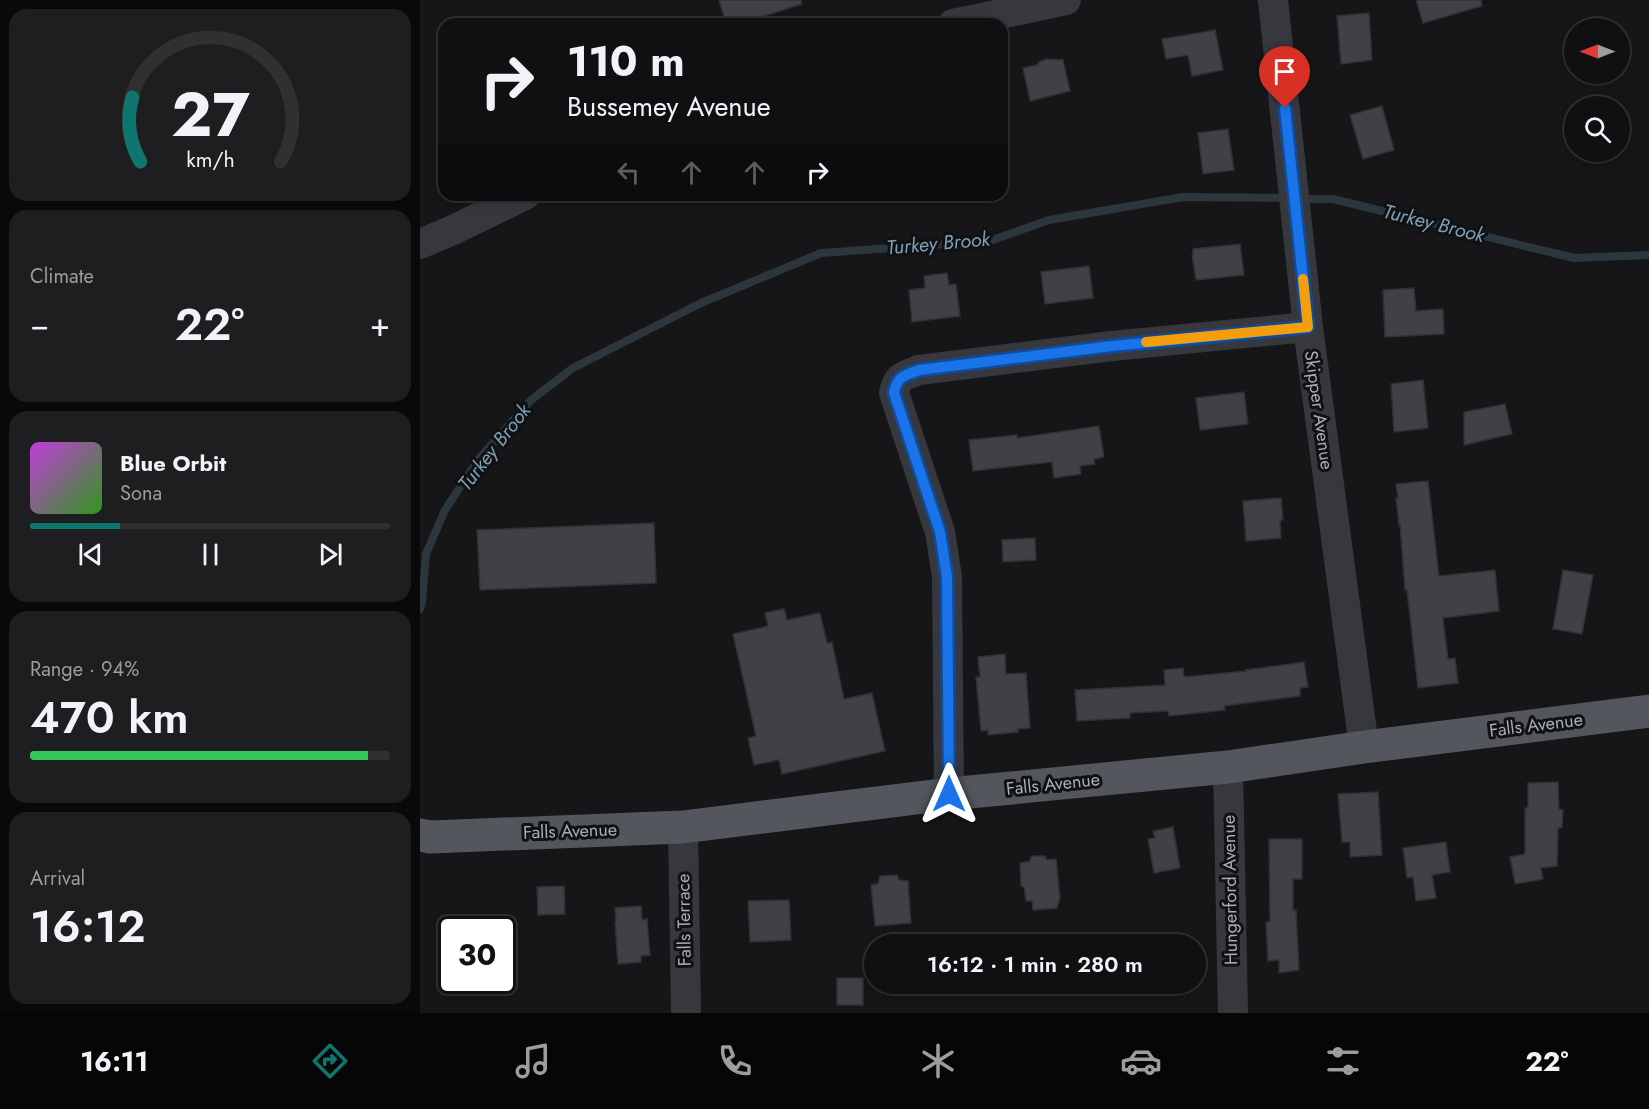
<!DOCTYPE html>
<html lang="en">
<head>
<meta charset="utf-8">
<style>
  :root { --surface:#101012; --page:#1e1e20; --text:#f1f3f6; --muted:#9c9d9f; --line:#303032; --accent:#0f766e }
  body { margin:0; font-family:Jost,sans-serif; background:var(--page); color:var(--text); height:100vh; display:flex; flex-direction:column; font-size:22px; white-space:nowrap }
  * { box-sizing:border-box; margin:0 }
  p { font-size:20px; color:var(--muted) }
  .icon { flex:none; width:33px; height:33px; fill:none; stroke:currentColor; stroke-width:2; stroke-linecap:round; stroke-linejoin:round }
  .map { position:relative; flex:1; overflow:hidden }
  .drawer { display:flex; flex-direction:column; gap:9px; padding:9px; background:#09090a; width:420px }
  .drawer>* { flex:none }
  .hud { position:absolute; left:18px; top:18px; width:570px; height:183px; border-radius:18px; box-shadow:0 3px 9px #0003,0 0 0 2px var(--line); background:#101012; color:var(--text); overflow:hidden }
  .needle { width:39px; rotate:270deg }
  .tools { position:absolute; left:1144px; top:18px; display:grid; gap:12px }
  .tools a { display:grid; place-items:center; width:66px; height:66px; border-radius:50%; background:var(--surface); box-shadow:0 3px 9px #0003,0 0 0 2px var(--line); font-size:30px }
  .speed { position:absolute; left:18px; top:916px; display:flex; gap:12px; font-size:30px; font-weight:700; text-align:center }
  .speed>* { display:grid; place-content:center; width:78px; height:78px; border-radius:50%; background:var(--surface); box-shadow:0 3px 9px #0003,0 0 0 2px var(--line); line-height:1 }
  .speed .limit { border:3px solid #111; border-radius:9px; background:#fff; color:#111 }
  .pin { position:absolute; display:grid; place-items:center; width:51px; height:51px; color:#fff; margin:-62px -26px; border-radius:50% 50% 50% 0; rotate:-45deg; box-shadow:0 0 6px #0007 }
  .pin .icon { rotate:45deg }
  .me { position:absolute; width:66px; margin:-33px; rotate:0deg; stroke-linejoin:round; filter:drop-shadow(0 0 4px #0008) }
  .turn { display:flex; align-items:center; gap:21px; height:126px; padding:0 30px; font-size:27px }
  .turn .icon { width:78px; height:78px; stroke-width:2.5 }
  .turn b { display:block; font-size:42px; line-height:51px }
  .lanes { display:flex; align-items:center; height:57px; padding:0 30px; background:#0003; justify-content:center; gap:30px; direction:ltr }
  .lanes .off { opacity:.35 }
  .big { font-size:45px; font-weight:600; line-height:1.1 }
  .drawer .tile { flex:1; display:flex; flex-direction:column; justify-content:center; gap:9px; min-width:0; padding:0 21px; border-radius:18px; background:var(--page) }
  .drawer .dial { align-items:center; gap:0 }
  .dial svg { height:156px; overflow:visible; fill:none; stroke:var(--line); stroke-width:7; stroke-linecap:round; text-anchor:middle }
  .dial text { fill:var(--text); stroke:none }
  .song { display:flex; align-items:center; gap:18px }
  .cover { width:72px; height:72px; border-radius:9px; background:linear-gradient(135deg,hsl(290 70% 55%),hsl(110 70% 35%)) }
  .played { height:6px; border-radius:3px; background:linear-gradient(90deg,var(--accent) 25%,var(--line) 25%) }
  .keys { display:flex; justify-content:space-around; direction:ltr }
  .heat { display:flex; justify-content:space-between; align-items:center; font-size:33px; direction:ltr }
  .charge { height:9px; border-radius:4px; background:linear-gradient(90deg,#34c759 94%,var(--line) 0) }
  .trip { position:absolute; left:444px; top:934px; width:342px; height:60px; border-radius:30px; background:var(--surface); box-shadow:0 3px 9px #0003,0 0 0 2px var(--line); font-weight:600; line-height:60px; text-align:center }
  .menu { display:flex; height:96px; justify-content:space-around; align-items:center; background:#060607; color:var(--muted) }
  .menu .icon { width:42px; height:42px }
  .menu .active { color:var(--accent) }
  .menu b { font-size:27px; color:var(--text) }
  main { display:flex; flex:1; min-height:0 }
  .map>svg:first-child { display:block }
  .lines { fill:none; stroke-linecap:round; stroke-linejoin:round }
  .stream { stroke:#2b373c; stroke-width:8 }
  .building { fill:#404145; stroke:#303034; stroke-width:1.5 }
  .minor { stroke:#37383d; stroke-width:30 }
  .major { stroke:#53565c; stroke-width:33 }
  .route-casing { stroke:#114b97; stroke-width:15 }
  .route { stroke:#1a73e8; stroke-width:10 }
  .slow { stroke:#f59e0b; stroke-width:10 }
  .labels { text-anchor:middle; stroke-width:6; stroke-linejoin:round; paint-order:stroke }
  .street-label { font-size:18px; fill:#a7aeb8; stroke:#111113 }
  .water-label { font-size:20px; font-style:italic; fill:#7da0b5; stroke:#111113 }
</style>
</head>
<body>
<main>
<section class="drawer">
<div class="tile dial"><svg viewBox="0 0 100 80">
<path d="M14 69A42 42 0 1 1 86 69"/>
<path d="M14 69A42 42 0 0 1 10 36" stroke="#0f766e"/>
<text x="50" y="56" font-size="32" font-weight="700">27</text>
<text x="50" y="72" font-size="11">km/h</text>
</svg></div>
<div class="tile"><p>Climate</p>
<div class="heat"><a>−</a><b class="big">22°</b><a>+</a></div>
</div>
<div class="tile">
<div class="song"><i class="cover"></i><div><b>Blue Orbit</b><p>Sona</p></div></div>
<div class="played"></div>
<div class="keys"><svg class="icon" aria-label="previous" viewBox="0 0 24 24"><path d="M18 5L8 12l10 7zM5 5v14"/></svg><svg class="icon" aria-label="pause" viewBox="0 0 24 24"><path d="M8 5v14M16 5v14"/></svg><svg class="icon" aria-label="next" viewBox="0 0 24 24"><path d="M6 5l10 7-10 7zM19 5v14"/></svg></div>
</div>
<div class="tile"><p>Range · 94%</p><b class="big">470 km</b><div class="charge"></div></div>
<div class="tile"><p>Arrival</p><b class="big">16:12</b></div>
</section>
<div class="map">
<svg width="1229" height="1013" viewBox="0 0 1229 1013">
  <rect width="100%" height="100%" fill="#161618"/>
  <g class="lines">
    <!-- stream -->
    <g class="stream">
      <path d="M879 199H913L1154 258 1229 255"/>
      <path d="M0 609 2 602 6 554 25 510 58 460 111 400 153 368 281 303 401 253 570 241 629 220 763 197 867 198"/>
    </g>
  </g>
  <!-- building -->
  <g class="building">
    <path d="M299 0H381L382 4 329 21 327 24H306Z"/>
    <path d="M996 0H1061L1062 6 1003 23Z"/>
    <path d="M949 13 952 60 921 64 917 16Z"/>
    <path d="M795 30 803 70 772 76 768 55 746 59 742 39Z"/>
    <path d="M626 59 643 60 650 91 610 101 603 68 617 65 619 62Z"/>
    <path d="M962 106 974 150 943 159 930 115Z"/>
    <path d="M808 129 814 170 783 174 778 133Z"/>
    <path d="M820 244 824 275 776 280 772 255H773V249Z"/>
    <path d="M669 266 673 298 625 304 621 272Z"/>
    <path d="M527 273 529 285 536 284 540 316 492 322 489 290 505 288 504 276Z"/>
    <path d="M994 288 996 311 1023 309 1024 334 965 337 963 290Z"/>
    <path d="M1003 380 1008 428 974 432 971 384Z"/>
    <path d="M824 392 828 424 780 430 776 398Z"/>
    <path d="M1085 404 1092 434 1044 445V412Z"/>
    <path d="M679 426 684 457 674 459 675 464 660 466 661 474 634 478 632 462 553 471 549 440 597 435V438Z"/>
    <path d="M1008 481 1019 576 1075 570 1079 611 1023 618 1028 659 1035 658 1038 683 998 688 987 590H985L980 524 979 525 976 498H978L976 484Z"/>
    <path d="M861 498 863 520H860L861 538 826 541 823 501Z"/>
    <path d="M234 523 236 583 60 590 57 530Z"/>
    <path d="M615 538 616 560 583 562 582 540Z"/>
    <path d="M1143 570 1173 575 1162 634 1133 629Z"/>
    <path d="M364 609 367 620 400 613 407 643 412 642 424 699 452 693 465 751 362 774 359 760 334 765 328 738 336 736 313 634 348 626 345 613Z"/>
    <path d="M585 654 586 674 606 673 610 728 598 729V732L568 735V730L561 731 556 677H560L558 657Z"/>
    <path d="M884 662 888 687 880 688V696L804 706 805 710 749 716 748 711 710 713V718L657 721 655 690 745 685 744 670 763 668 764 677 826 671V670Z"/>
    <path d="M1138 782 1139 809 1143 810 1142 827 1138 829 1137 866 1121 868 1123 879 1095 884 1090 857 1105 854V808H1108V783Z"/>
    <path d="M958 792 962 855 930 857V842H922L918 794Z"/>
    <path d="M753 827 760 868 734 873 728 839 735 838 733 831Z"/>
    <path d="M849 839H882V879H873V910H876L879 970 859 973V960L848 961 846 922H850Z"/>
    <path d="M1026 842 1030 872 1012 875 1016 898 996 901 993 877 987 878 983 848Z"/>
    <path d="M611 856H625L627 860 636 859 640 898 637 908 613 910 612 901H606L604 887 601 886 600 863 610 861Z"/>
    <path d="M477 875 479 880 488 881 491 923 455 926 451 885 458 884 460 876Z"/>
    <path d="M144 886 145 914 118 915 117 887Z"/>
    <path d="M369 900 371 940 330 942 328 901Z"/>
    <path d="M221 906 222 920 227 919 230 955 221 956V962L198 964 195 923 196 921 195 908Z"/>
    <rect x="417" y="978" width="26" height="27"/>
  </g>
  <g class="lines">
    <!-- minor -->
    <g class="minor">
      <path d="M853 0 888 327 944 747"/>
      <path d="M533 24 646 0"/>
      <path d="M0 244 33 230 105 195"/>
      <path d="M808 767 813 1013"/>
      <path d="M529 794 527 577 520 532 474 393C477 376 484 376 499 370L692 346 888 327"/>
      <path d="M263 827 266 1013"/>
    </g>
    <!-- major -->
    <path class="major" d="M0 835 10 837 263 827 529 794 808 767 944 747 1229 711"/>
  </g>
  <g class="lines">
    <defs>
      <path id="route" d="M529 794 527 577 520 532 474 393C477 376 484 376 499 370L692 346 888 327 865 108"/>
    </defs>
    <!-- route casing -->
    <use href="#route" class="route-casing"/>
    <!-- route -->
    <use href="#route" class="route"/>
    <!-- slow -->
    <path class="slow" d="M726 342 888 327 883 279"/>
  </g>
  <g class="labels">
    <!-- street labels -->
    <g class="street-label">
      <text transform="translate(899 410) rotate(82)" y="6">Skipper Avenue</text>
      <text transform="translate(1116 725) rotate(-7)" y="6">Falls Avenue</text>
      <text transform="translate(633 784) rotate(-6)" y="6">Falls Avenue</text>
      <text transform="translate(150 831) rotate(-2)" y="6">Falls Avenue</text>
      <text transform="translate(810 890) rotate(-91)" y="6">Hungerford Avenue</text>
      <text transform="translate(264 920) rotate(-91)" y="6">Falls Terrace</text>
    </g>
    <!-- water labels -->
    <g class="water-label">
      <text transform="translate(1014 223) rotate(14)" y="7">Turkey Brook</text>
      <text transform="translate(518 243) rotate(-5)" y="7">Turkey Brook</text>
      <text transform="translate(74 447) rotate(-52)" y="7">Turkey Brook</text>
    </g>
  </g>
</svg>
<div class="tools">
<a><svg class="needle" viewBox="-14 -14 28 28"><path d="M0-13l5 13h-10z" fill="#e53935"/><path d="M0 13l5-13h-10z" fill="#9c9d9f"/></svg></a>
<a><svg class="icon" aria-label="search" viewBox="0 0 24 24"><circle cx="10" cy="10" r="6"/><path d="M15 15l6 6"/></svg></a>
</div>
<div class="speed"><div class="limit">30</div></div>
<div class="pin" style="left:865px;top:108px;background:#d93025"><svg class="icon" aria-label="arrive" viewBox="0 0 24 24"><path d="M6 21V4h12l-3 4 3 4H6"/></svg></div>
<svg class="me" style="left:529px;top:794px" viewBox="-20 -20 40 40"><path d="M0-17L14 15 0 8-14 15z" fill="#1a73e8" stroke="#fff" stroke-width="4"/></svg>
<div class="trip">16:12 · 1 min · 280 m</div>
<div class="hud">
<div class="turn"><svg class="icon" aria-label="right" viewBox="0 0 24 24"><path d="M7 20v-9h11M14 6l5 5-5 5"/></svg><div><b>110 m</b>Bussemey Avenue</div></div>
<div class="lanes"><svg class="icon off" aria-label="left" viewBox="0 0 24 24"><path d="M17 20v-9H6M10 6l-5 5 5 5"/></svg><svg class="icon off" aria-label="ahead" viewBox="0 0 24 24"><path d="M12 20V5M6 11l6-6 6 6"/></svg><svg class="icon off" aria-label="ahead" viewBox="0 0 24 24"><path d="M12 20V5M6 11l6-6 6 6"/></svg><svg class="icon" aria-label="right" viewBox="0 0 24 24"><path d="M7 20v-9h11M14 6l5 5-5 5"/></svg></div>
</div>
</div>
</main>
<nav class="menu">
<b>16:11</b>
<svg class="icon active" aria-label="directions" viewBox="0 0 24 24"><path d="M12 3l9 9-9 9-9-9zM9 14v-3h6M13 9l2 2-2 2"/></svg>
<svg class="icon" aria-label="music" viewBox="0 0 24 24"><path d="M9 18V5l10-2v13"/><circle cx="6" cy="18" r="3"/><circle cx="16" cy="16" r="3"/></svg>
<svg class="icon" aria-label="phone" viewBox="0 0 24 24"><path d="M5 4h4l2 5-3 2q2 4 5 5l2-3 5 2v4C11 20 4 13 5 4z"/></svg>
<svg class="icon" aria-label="climate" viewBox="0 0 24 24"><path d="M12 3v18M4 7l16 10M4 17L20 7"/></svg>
<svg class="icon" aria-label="car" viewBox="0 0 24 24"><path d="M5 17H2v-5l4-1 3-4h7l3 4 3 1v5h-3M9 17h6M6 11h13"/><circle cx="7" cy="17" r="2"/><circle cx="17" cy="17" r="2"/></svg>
<svg class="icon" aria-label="filters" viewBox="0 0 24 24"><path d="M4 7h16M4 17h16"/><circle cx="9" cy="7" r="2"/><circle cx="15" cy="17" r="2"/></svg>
<b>22°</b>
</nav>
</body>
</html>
